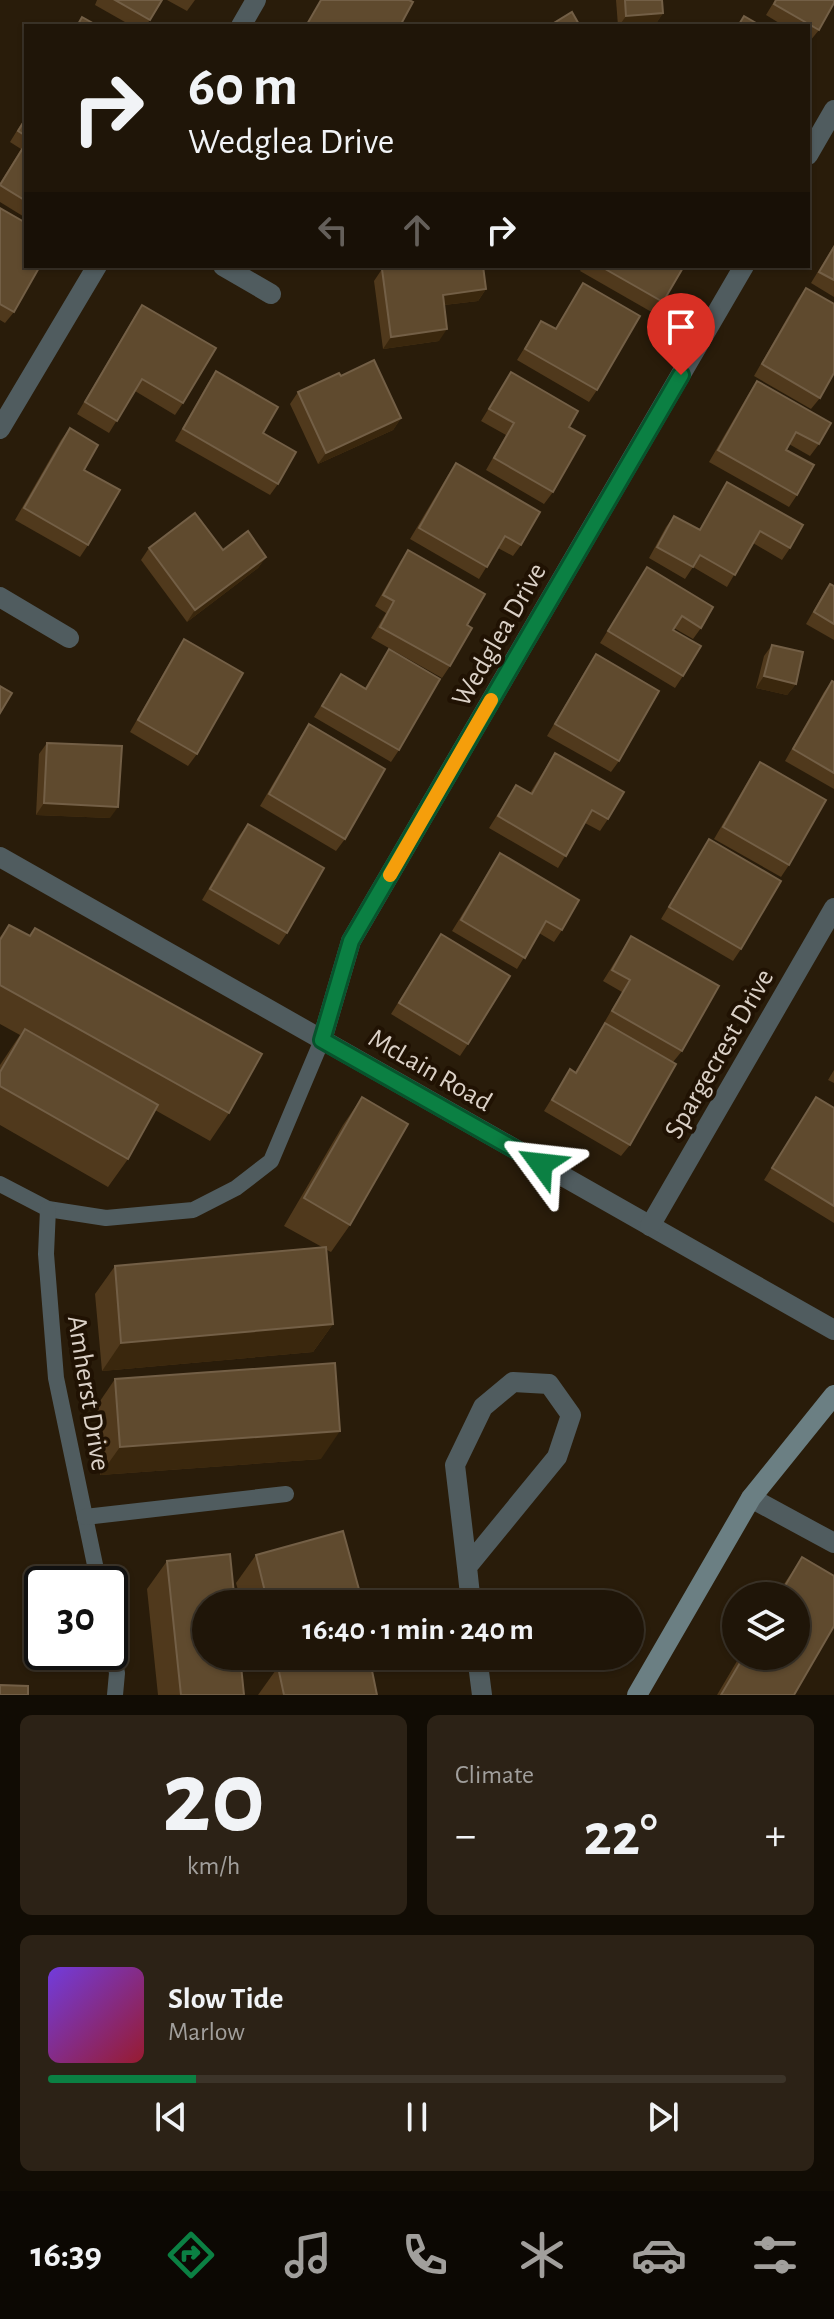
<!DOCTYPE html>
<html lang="en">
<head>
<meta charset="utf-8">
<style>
  :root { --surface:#1f1508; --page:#2c2216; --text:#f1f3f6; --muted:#a19f9c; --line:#3c3429; --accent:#0b8043 }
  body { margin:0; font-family:"Alegreya Sans",sans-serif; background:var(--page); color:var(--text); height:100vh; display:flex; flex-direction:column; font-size:30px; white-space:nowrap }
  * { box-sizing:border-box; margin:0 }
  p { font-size:26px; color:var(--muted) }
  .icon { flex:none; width:44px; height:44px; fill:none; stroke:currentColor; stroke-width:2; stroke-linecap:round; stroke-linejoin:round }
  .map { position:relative; height:1695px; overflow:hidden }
  .panel { display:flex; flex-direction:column; gap:20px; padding:20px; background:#110c04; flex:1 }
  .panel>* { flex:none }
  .banner { position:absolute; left:24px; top:24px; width:786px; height:244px; border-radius:0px; box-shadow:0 2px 6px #0004,0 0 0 2px var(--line); background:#1f1508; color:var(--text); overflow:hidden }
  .buttons { position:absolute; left:722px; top:1582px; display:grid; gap:16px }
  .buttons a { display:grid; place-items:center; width:88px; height:88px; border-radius:50%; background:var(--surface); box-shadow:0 2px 6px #0004,0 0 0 2px var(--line); font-size:40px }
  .speed { position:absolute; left:24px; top:1566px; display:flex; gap:16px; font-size:40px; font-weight:700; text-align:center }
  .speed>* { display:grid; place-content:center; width:104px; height:104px; border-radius:50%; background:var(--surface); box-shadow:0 2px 6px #0004,0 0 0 2px var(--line); line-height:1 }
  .speed .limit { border:4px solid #111; border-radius:12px; background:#fff; color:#111 }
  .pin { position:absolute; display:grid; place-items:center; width:68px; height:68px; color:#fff; margin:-82px -34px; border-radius:50% 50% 50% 0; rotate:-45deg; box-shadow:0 0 8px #0007 }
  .pin .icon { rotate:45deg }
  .me { position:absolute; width:88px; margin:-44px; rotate:300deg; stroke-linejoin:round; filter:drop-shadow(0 0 6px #0008) }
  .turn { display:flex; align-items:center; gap:28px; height:168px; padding:0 32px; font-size:36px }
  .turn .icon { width:104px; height:104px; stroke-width:2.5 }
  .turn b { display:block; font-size:56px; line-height:68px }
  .lanes { display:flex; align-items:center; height:76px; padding:0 32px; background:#0003; justify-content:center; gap:40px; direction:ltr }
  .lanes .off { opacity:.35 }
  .big { font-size:60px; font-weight:700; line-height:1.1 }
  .panel .widget { flex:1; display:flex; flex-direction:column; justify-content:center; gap:12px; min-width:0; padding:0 28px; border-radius:12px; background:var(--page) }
  .panel .dial { align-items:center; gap:0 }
  .dial b { font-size:104px; line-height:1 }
  .song { display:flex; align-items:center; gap:24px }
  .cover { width:96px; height:96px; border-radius:12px; background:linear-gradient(135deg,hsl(260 70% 55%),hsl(350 70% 35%)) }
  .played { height:8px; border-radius:4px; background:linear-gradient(90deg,var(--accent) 20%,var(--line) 20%) }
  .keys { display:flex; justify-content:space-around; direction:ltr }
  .heat { display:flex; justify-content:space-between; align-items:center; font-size:44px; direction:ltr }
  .panel .tiles { flex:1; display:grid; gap:20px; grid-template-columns:1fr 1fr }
  .widget:last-child { grid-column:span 2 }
  .trip { position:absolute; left:192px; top:1590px; width:452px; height:80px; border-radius:40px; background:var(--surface); box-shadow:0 2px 6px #0004,0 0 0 2px var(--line); font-weight:700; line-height:80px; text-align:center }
  .dock { display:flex; height:128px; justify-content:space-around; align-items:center; background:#0c0803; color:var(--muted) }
  .dock .icon { width:56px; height:56px }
  .dock .selected { color:var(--accent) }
  .dock b { font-size:36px; color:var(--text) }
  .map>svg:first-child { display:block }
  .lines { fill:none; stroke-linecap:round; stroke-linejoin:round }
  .lane { stroke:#505c5f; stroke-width:16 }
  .street { stroke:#505c5f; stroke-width:20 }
  .secondary { stroke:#6b7f83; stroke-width:20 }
  .wall { fill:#50391c }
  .shaded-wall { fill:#3a270d }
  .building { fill:#5f4a2e; stroke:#735f46; stroke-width:2 }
  .route-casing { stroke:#07532c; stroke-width:20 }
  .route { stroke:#0b8043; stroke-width:14 }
  .slow { stroke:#f59e0b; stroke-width:14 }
  .labels { text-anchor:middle; stroke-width:8; stroke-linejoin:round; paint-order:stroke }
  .street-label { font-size:28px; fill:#dbd1c7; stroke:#201203 }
</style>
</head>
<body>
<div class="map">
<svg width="834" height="1695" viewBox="0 0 834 1695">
  <rect width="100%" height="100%" fill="#291c0a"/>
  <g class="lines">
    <!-- lane -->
    <g class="lane">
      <path d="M0 1184 48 1209 106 1218 193 1210 236 1188 271 1161 322 1040"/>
      <path d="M48 1209 46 1254 56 1378 99 1584"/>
      <path d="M85 1517 286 1494"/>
      <path d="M110 1639 117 1673 115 1695"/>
    </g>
    <!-- street -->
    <g class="street">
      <path d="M241 26 256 0"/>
      <path d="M808 155 834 110"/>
      <path d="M223 266 271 294"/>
      <path d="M0 429 97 266"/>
      <path d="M0 597 69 638"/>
      <path d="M0 857 834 1330"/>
      <path d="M322 1040 351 941 744 266"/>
      <path d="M650 1226 834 908"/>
      <path d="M751 1498 834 1543"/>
      <path d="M467 1567 455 1465 483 1407 513 1382 549 1384 571 1415 557 1457 467 1567 471 1604"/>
      <path d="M477 1656 482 1695"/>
    </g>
    <!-- secondary -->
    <path class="secondary" d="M637 1695 751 1498 834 1395"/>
  </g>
  <!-- wall -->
  <g class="wall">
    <path d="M97 0H162L146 26H132L95 5Z"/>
    <path d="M167 0H195L187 11Z"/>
    <path d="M616 0H662L663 13 655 25 618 26Z"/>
    <path d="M775 0H834L819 30 810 41 808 40V26H784L766 15Z"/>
    <path d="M26 116V218L0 202V183L21 149 10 142Z"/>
    <path d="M0 208 14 312 5 323 0 320Z"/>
    <path d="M834 245V297L811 283Z"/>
    <path d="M583 266H684L655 314 580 271Z"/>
    <path d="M382 269 486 289 478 301 444 305 439 341 383 349 374 281Z"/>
    <path d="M583 283 597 390 589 402 517 360 541 321 555 329Z"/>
    <path d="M806 288 820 398 811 409 754 376 798 299Z"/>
    <path d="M142 305 183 403 175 415 135 391 109 433 77 414 134 317Z"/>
    <path d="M216 371 263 433 278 484 270 495 175 441 208 383Z"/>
    <path d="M511 372 569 427 553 492 544 504 486 470 506 435 481 421Z"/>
    <path d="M341 376 401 418 393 430 318 464 290 404 298 392Z"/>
    <path d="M757 381 819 444 810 456 789 444 786 450 797 495 789 507 709 462 749 393Z"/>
    <path d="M70 428 84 470 88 545 80 557 15 520 61 440Z"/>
    <path d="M456 463 521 545 513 556 498 548 479 579 410 539 448 475Z"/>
    <path d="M727 482 790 548 782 560 753 543 727 587 693 567 685 579 649 558 666 527 674 516 699 530Z"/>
    <path d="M149 548 223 550 266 557 258 568 187 622 141 560Z"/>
    <path d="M408 550 450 666 442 678 371 638 386 613 375 606 400 562Z"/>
    <path d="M647 567 701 628 693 639 674 628 673 630 683 676 675 688 600 643Z"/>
    <path d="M830 584 834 586V640L806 624 822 596Z"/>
    <path d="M184 639 197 754 188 766 130 732 176 651Z"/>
    <path d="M772 645 796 684 787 695 756 688 764 656Z"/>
    <path d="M389 649 399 750 391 762 314 717 341 674 365 688Z"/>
    <path d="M596 654 619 761 611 772 547 736 588 666Z"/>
    <path d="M832 681 834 682V789L785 761 824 692Z"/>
    <path d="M309 724 345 839 336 851 260 806 301 736Z"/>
    <path d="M47 743 110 818 36 815 39 754Z"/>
    <path d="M555 753 608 819 600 831 585 823 558 868 489 828 516 785 530 793Z"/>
    <path d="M760 762 789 865 781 877 714 839 752 774Z"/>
    <path d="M248 824 287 933 279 945 202 900 239 836Z"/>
    <path d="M709 839 741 949 733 961 661 919Z"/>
    <path d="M500 853 562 930 554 942 539 933 517 969 452 931Z"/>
    <path d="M9 925 29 936 35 928 229 1113 210 1141 155 1110 128 1159 108 1187 0 1125V1065L20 1035 0 1024V937Z"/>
    <path d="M441 934 468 1044 460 1056 391 1014Z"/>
    <path d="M631 936 682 1051 673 1062 630 1145 621 1156 544 1111 570 1069 575 1072 605 1023H604L622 992 603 981Z"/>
    <path d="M834 1070V1083L828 1080Z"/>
    <path d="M362 1097 350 1225 331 1252 327 1250 333 1324 313 1352 102 1371 95 1294 115 1266 322 1247 284 1226 343 1125Z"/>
    <path d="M816 1097 834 1108V1223L764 1180Z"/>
    <path d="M115 1379 321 1459 100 1475 96 1407Z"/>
    <path d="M256 1555 363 1604H242L236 1583Z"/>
    <path d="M802 1557 834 1576V1626L794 1695H717L740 1656H796V1596H776Z"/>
    <path d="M167 1561 244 1695H158L147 1589Z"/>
    <path d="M255 1656H289L257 1665Z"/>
    <path d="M278 1667 377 1695H258Z"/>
  </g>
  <!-- shaded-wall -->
  <g class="shaded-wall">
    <path d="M663 13 655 25 619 26 626 16Z"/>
    <path d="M486 289 478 301 435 306 443 295Z"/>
    <path d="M447 329 439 341 383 349 391 337Z"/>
    <path d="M401 418 393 430 318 464 326 453Z"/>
    <path d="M266 557 258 568 187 622 195 610Z"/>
    <path d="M764 676 796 684 787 695 756 688Z"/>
    <path d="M44 803 118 807 110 818 36 815Z"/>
    <path d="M333 1324 313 1352 102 1371 121 1343Z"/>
    <path d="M340 1431 321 1459 100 1475 120 1447Z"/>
    <path d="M264 1656H289L257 1665Z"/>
  </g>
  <!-- building -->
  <g class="building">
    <path d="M115 0H162L150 20Z"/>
    <path d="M321 0H409L413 2 400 26H306Z"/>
    <path d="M625 0H662L663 13 626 16Z"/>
    <path d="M776 0H834V3L819 30 774 4Z"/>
    <path d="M572 12 580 26H549Z"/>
    <path d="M744 16 761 26H738Z"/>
    <path d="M82 17 98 26H77Z"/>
    <path d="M26 118V136L18 131Z"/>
    <path d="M26 143V201L0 185Z"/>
    <path d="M0 208 26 223V266H40L14 312 0 304Z"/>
    <path d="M834 247V280L819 272Z"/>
    <path d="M405 266H483L486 289 443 295 447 329 391 337 382 269Z"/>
    <path d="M600 266H684L663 302Z"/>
    <path d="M583 283 640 316 597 390 525 349 541 321 556 329Z"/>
    <path d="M806 288 834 304V373L820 398 762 364Z"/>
    <path d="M142 305 216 348 183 403 142 379 117 421 85 402Z"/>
    <path d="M374 360 401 418 326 453 298 392 339 373 341 376Z"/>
    <path d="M216 371 278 407 263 433 296 452 278 484 183 429Z"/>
    <path d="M511 372 578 411 569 427 585 436 553 492 494 458 514 423 489 409Z"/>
    <path d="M757 381 831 423 819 444 796 432 786 450 814 465 797 495 718 450Z"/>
    <path d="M70 428 98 445 84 470 120 490 88 545 24 508Z"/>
    <path d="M456 463 540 512 521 545 505 536 487 567 419 528Z"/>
    <path d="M727 482 803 525 790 548 760 531 735 575 700 555 693 567 657 547 674 516 700 530Z"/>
    <path d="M195 513 223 550 248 531 266 557 195 610 149 548Z"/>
    <path d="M408 550 485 594 467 625 472 628 450 666 380 627 394 601 383 595Z"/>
    <path d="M647 567 713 607 701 628 682 616 673 630 701 646 683 676 608 631Z"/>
    <path d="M830 584 834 586V624L814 612Z"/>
    <path d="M184 639 243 673 197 754 138 720Z"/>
    <path d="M772 645 803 652 796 684 764 676Z"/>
    <path d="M389 649 440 679 399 750 322 706 341 674 366 689Z"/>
    <path d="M596 654 659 691 619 761 555 724Z"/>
    <path d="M832 681 834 682V773L793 749Z"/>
    <path d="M0 686 12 693 0 713Z"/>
    <path d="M309 724 385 769 345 839 269 794Z"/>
    <path d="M47 743 122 746 118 807 44 803Z"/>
    <path d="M555 753 624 792 608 819 592 810 566 856 498 816 516 785 532 794Z"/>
    <path d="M760 762 826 800 789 865 723 827Z"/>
    <path d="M248 824 324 868 287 933 210 889Z"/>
    <path d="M709 839 781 881 741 949 669 907Z"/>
    <path d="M500 853 579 900 562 930 546 921 525 958 461 920Z"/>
    <path d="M9 925 30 936 35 928 262 1054 229 1113 0 985V940Z"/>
    <path d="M441 934 510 976 468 1044 399 1003Z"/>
    <path d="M631 936 719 986 682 1051 612 1011 630 980 612 970Z"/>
    <path d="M605 1023 676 1064 630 1145 552 1100 570 1069 576 1073Z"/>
    <path d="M25 1029 158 1105 128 1159 0 1086V1072Z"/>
    <path d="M362 1097 408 1124 350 1225 304 1198Z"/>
    <path d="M816 1097 834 1108V1206L772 1168Z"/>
    <path d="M326 1247 333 1324 121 1343 115 1266Z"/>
    <path d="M335 1363 340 1431 120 1447 115 1379Z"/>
    <path d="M343 1531 363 1604H268L256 1555Z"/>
    <path d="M230 1554 235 1604H206V1656H240L244 1695H181L167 1561Z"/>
    <path d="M802 1557 834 1576V1626L794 1695H721L744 1656H796V1596H779Z"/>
    <path d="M329 1656H369L377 1695H284L278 1667Z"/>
    <path d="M0 1685 28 1686V1695H0Z"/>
  </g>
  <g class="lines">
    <defs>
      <path id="route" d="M541 1164 322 1040 351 941 681 375"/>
    </defs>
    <!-- route casing -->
    <use href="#route" class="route-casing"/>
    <!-- route -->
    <use href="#route" class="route"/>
    <!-- slow -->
    <path class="slow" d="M390 875 491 700"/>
  </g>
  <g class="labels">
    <!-- street labels -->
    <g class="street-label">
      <text transform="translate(498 634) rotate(-60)" y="10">Wedglea Drive</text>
      <text transform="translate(718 1053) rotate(-60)" y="10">Spargecrest Drive</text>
      <text transform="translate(431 1069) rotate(30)" y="10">McLain Road</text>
      <text transform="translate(90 1393) rotate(81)" y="10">Amherst Drive</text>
    </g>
  </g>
</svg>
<div class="buttons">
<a><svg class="icon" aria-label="layers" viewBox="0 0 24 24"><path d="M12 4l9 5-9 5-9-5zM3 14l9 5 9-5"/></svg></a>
</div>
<div class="speed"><div class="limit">30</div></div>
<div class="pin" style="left:681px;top:375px;background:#d93025"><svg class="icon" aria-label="arrive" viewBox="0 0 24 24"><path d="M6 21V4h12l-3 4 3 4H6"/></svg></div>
<svg class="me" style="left:541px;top:1164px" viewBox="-20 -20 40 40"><path d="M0-17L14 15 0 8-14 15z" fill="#0b8043" stroke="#fff" stroke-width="4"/></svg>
<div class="trip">16:40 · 1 min · 240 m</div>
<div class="banner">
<div class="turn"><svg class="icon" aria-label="right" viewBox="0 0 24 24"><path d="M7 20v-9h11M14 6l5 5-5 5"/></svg><div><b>60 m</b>Wedglea Drive</div></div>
<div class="lanes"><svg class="icon off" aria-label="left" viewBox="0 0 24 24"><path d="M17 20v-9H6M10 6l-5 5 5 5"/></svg><svg class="icon off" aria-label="ahead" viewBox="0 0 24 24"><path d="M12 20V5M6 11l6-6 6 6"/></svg><svg class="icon" aria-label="right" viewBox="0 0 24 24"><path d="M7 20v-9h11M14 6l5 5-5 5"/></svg></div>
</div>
</div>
<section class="panel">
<div class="tiles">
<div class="widget dial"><b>20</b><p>km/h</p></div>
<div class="widget"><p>Climate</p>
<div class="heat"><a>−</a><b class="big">22°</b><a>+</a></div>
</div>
<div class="widget">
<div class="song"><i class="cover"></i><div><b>Slow Tide</b><p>Marlow</p></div></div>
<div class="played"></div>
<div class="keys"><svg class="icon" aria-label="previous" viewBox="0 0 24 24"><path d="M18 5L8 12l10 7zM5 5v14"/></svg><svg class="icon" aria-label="pause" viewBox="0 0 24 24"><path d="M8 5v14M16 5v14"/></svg><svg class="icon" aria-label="next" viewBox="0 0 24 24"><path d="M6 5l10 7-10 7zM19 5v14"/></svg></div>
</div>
</div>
</section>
<nav class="dock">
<b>16:39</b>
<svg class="icon selected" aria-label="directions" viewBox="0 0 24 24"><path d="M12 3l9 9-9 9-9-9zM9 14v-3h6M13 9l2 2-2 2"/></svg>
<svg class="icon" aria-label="music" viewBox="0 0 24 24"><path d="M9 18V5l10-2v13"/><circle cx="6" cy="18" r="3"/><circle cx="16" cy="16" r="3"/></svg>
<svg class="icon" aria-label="phone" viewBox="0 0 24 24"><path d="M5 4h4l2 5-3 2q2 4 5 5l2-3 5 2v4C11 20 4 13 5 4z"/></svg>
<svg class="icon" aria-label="climate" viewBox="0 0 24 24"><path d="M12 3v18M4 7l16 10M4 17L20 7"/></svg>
<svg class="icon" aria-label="car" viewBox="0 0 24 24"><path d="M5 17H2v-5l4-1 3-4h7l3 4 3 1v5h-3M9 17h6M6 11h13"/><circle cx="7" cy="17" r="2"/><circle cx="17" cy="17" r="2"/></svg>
<svg class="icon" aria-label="filters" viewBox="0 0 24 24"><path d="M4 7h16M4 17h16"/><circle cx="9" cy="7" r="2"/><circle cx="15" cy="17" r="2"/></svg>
</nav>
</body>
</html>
